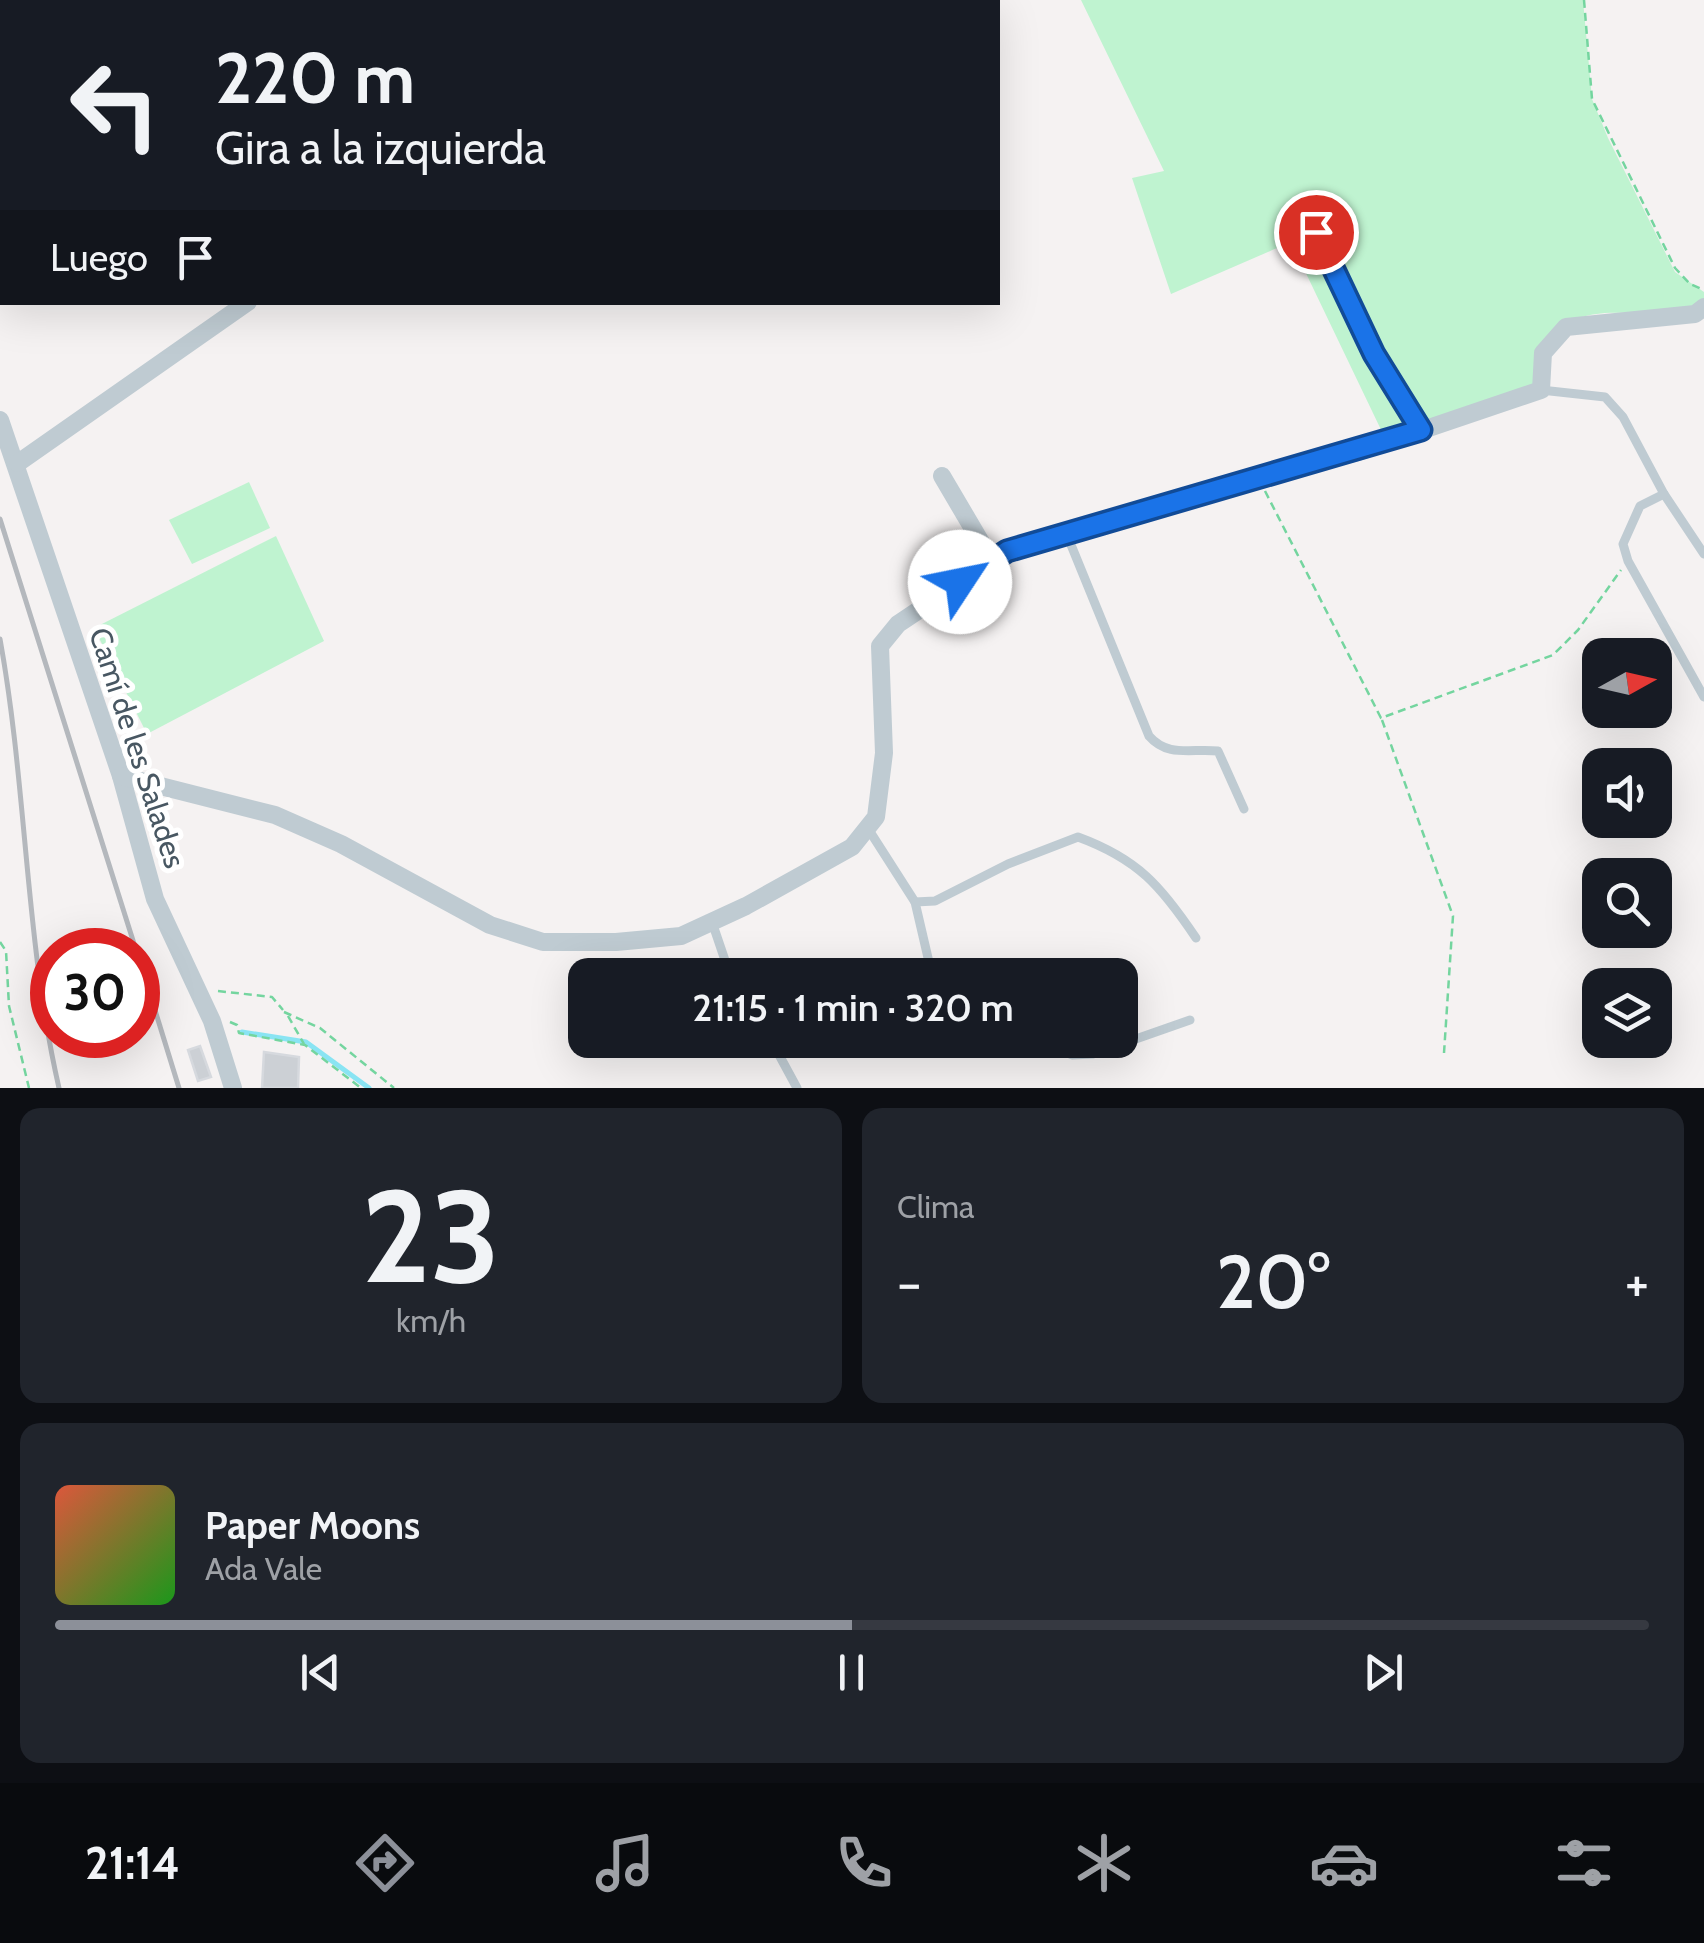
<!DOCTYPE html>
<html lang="es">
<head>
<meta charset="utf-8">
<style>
  :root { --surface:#171b24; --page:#20242c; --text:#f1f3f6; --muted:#9ea1a6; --line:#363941; --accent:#8c9099 }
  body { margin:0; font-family:Cabin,sans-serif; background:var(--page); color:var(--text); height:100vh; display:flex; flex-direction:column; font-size:38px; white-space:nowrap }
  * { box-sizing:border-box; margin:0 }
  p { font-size:32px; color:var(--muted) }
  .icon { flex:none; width:55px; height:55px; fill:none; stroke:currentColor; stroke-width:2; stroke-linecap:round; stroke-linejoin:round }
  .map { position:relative; height:1088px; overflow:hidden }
  .panel { display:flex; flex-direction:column; gap:20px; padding:20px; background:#0d0f14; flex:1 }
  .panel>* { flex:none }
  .guide { position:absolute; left:0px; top:0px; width:1000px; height:305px; box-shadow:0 10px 40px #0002; background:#171b24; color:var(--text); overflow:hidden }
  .needle { width:65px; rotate:82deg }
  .controls { position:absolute; left:1582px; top:638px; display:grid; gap:20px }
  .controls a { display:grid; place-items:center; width:90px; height:90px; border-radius:20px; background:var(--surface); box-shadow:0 10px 40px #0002; font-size:50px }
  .speed { position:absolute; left:30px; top:928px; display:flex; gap:20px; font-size:50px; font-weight:700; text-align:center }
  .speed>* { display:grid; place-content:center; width:130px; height:130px; border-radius:50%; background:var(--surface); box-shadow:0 10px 40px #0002; line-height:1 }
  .speed .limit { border:15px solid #d22; background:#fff; color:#111 }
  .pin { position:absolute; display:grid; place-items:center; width:85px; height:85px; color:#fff; margin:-42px; border:5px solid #fff; border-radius:50%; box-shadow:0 2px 10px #0007 }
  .me { position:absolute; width:110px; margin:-55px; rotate:56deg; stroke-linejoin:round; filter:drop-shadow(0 0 8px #0008) }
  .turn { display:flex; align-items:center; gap:35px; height:210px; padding:0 50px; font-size:45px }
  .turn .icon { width:130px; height:130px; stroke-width:2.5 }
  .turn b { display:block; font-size:70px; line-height:85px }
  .then { display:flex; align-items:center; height:95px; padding:0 50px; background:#0003; gap:20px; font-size:38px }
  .big { font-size:75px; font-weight:600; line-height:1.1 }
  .panel .tile { flex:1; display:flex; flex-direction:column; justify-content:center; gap:15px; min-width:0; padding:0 35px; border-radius:20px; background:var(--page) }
  .panel .dial { align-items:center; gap:0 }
  .dial b { font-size:130px; line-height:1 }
  .song { display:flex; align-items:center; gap:30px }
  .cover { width:120px; height:120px; border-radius:15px; background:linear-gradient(135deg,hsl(10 70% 55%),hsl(120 70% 35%)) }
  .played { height:10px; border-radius:5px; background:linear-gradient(90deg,var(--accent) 50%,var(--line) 50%) }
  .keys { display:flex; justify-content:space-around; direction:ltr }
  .heat { display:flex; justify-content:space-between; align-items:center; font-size:55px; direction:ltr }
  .panel .tiles { flex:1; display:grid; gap:20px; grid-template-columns:1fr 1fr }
  .tile:last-child { grid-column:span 2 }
  .trip { position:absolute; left:568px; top:958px; width:570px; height:100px; border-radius:20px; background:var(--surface); box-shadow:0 10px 40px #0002; font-weight:600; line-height:100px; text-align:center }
  .menu { display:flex; height:160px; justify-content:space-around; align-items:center; background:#090b0e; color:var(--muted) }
  .menu .icon { width:70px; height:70px }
  .menu .on { color:var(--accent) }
  .menu b { font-size:45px; color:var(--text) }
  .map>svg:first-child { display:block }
  .green { fill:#bff3d0 }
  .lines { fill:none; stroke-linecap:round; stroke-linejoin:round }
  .stream { stroke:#89e4f3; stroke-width:5 }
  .building { fill:#ccd0d5; stroke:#d6d9de; stroke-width:2.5 }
  .path { stroke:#74d59f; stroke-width:2.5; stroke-dasharray:8 5; stroke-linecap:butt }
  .lane { stroke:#bfcbd2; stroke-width:9 }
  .street { stroke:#bfcbd2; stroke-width:18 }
  .rail { stroke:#b4b8bd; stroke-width:5 }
  .route-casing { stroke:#114b97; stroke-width:25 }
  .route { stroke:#1a73e8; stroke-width:18 }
  .labels { text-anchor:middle; stroke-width:10; stroke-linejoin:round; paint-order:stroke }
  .street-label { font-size:30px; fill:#485762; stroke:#fff }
</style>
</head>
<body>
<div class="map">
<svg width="1704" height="1088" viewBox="0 0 1704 1088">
  <rect width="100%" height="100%" fill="#f5f2f2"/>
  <!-- green -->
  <g class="green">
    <path d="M1081 0H1583L1592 99 1608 138 1675 272 1704 292V300C1667 328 1611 300 1570 322 1559 328 1549 341 1540 349L1535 392 1384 436 1291 242 1171 294 1132 178 1164 171Z"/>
    <path d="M249 482 270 528 192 564 169 520Z"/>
    <path d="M276 536 324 641 147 734 94 628Z"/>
  </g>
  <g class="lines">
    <!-- stream -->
    <path class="stream" d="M242 1032 306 1042 369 1088"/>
  </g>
  <!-- building -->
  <g class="building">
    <path d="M200 1046 211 1077 198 1081 188 1050Z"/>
    <path d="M264 1052 299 1057 298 1088H262Z"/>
  </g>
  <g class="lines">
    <!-- path -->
    <g class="path">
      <path d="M1584 0 1592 99 1675 268 1690 284 1704 290"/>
      <path d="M1265 491 1381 718 1553 655 1578 630 1621 570"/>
      <path d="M1382 720 1453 916 1444 1053"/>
      <path d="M0 942 6 951 9 1006 29 1088"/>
      <path d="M218 991 272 997 283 1010"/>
      <path d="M284 1012 320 1028 394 1088"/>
      <path d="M288 1016 304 1044"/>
      <path d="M230 1022 237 1025 239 1033 305 1045 361 1088"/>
    </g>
    <!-- lane -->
    <g class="lane">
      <path d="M1541 390 1605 397 1623 417 1664 494 1704 554"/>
      <path d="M1664 494 1640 506 1623 544 1628 561 1704 697"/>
      <path d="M1067 535 1149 736C1168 758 1192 748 1218 751L1244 809"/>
      <path d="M867 827 915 902 935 901 1008 864 1078 837C1138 859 1161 886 1196 938"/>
      <path d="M915 902 932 975"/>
      <path d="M712 922 730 975"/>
      <path d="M771 1040 797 1088"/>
      <path d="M1038 1040 1072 1055 1093 1054 1190 1020"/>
    </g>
    <!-- street -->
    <g class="street">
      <path d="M531 0 533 2"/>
      <path d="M702 2 705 0"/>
      <path d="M961 2 965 0"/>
      <path d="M1315 233 1374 354 1421 430"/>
      <path d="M0 420 121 776 155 899 212 1021 233 1088"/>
      <path d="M18 463 248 302"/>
      <path d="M942 476 992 561"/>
      <path d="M121 776 275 815 341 844 490 925 543 942H616L681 936 746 906 852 847 876 817 884 753 880 646 898 624 1007 551 1219 486 1358 452 1541 390 1543 353 1566 327 1695 314 1704 307"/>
    </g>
    <!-- rail -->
    <g class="rail">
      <path d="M0 519 136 950"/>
      <path d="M0 639C27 788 25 940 59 1088"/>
      <path d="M138 955 179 1088"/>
    </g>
  </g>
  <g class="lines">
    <defs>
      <path id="route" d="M960 582 1007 551 1421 430 1374 354 1316 232"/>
    </defs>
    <!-- route casing -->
    <use href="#route" class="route-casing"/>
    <!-- route -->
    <use href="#route" class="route"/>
  </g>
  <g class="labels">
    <!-- street labels -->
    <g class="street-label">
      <text transform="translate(137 748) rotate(72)" y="10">Camí de les Salades</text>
    </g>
  </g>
</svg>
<div class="controls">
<a><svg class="needle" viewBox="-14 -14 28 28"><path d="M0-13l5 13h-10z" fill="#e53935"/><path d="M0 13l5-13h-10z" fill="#9ea1a6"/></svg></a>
<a><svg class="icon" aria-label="sound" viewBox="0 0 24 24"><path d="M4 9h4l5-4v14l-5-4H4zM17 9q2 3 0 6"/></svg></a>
<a><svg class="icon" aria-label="search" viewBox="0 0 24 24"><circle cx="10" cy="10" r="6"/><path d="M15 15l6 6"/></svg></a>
<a><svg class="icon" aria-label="layers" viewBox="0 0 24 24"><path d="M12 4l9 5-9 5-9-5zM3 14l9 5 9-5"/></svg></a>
</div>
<div class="speed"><div class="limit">30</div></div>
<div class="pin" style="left:1316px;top:232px;background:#d93025"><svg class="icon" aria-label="arrive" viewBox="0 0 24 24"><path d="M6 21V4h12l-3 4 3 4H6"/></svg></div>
<svg class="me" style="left:960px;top:582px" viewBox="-20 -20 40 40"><circle r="19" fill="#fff"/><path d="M0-13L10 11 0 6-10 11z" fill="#1a73e8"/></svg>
<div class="trip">21:15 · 1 min · 320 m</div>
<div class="guide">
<div class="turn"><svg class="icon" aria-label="left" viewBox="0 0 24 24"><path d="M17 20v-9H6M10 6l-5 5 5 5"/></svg><div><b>220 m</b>Gira a la izquierda</div></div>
<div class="then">Luego<svg class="icon" aria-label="arrive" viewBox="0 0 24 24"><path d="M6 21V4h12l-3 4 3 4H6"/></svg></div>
</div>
</div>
<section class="panel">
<div class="tiles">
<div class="tile dial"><b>23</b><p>km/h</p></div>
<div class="tile"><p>Clima</p>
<div class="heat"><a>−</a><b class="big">20°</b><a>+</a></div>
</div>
<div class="tile">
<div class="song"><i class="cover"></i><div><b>Paper Moons</b><p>Ada Vale</p></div></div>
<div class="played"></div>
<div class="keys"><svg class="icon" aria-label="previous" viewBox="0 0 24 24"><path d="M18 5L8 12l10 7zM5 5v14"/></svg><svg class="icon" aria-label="pause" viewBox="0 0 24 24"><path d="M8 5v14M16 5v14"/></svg><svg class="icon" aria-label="next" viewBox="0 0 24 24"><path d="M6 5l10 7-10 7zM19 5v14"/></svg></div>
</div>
</div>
</section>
<nav class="menu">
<b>21:14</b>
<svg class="icon on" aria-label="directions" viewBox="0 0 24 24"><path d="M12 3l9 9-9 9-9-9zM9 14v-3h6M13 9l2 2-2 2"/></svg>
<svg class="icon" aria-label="music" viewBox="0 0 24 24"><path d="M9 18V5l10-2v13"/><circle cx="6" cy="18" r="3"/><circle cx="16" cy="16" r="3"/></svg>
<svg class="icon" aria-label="phone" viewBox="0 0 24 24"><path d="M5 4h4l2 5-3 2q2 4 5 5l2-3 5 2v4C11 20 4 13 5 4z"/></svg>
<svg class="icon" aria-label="climate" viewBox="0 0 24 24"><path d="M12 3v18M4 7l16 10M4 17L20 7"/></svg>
<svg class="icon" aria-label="car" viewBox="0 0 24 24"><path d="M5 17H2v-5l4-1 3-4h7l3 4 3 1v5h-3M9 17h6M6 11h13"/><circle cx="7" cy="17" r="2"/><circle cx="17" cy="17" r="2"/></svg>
<svg class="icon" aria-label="filters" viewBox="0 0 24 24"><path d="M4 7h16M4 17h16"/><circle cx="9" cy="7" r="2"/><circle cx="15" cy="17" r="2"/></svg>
</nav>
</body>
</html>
